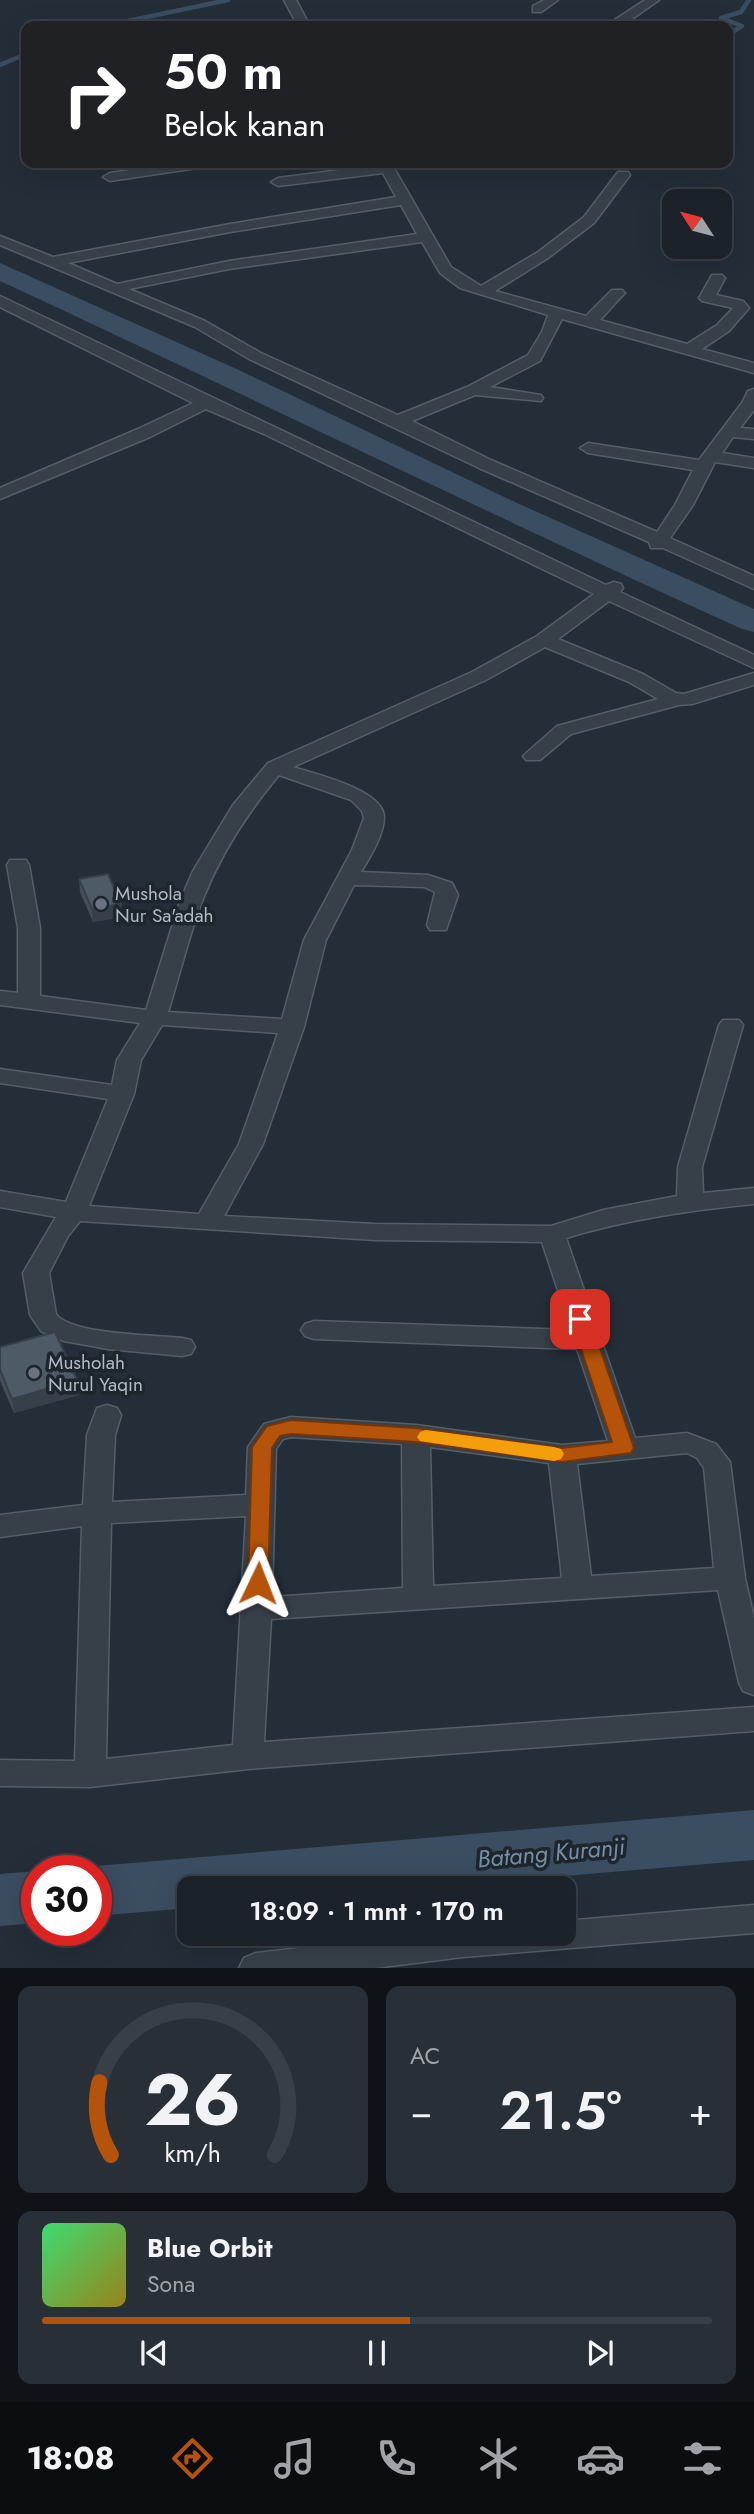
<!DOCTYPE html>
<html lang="id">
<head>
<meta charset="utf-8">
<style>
  :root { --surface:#1b222a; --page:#282f36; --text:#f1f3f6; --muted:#a0a4a8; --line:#393f47; --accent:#b45309 }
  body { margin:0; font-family:Jost,sans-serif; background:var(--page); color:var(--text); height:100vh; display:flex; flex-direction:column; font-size:26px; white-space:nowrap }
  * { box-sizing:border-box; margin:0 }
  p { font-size:23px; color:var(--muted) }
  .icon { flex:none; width:38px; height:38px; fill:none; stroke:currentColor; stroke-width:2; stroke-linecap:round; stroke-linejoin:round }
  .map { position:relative; height:1968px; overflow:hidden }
  .side { display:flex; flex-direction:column; gap:18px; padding:18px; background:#0f1317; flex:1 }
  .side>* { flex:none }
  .hud { position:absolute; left:21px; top:21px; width:712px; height:147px; border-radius:14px; box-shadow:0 7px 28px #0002,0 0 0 2px var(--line); background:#202124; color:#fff; overflow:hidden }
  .needle { width:46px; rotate:306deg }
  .fabs { position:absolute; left:662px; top:189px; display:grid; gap:14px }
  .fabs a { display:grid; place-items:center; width:70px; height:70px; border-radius:14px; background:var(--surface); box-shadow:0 7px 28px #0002,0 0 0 2px var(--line); font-size:35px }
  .speed { position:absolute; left:21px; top:1855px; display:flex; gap:14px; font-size:35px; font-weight:700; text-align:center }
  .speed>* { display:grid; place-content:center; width:91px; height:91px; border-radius:50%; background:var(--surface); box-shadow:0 7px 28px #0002,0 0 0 2px var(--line); line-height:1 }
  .speed .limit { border:10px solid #d22; background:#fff; color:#111 }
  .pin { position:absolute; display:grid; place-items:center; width:60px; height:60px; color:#fff; margin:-30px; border-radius:14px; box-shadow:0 4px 10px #0006 }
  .me { position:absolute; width:77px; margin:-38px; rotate:2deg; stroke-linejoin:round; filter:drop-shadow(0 0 5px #0008) }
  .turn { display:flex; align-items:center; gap:24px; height:147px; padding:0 28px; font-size:32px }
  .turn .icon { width:91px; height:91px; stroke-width:2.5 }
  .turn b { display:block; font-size:49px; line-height:60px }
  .big { font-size:52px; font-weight:600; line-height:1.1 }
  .side .widget { flex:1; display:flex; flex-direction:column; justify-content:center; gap:10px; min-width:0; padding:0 24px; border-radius:14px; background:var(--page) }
  .side .dial { align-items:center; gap:0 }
  .dial svg { height:182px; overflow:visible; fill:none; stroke:var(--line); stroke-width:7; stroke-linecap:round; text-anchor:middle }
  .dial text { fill:var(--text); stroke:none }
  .song { display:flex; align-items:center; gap:21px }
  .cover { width:84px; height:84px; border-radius:10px; background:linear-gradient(135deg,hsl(140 70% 55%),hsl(50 70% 35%)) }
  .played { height:7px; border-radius:4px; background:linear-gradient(90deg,var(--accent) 55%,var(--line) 55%) }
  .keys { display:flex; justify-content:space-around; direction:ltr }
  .heat { display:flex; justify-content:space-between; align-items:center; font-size:38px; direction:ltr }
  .side .tiles { flex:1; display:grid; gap:18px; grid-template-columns:1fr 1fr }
  .widget:last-child { grid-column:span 2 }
  .trip { position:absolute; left:177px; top:1876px; width:399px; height:70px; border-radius:14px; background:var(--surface); box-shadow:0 7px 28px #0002,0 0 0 2px var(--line); font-weight:600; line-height:70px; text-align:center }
  .tabs { display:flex; height:112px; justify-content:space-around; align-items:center; background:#0b0e11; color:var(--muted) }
  .tabs .icon { width:49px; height:49px }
  .tabs .active { color:var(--accent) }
  .tabs b { font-size:32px; color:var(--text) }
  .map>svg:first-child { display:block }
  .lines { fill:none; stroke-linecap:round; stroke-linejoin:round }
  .stream { stroke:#3b4d60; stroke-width:4.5 }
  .river { fill:#3b4d60; fill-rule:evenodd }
  .street-casing { stroke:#555e67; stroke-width:3 }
  .street { fill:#374049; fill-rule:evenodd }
  .wall { fill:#444d59 }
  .shaded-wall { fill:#373f48 }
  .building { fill:#4f5a67; stroke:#373f48; stroke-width:2 }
  .route { fill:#b45309; stroke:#753606; stroke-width:2 }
  .slow { fill:#f59e0b }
  .worship-dot { fill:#6b7280; stroke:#1d252d; stroke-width:2.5 }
  .labels { text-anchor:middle; stroke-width:7; stroke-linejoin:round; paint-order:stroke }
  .poi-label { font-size:19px; fill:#b2bbc5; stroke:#1d252d; text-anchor:start }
  .near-water-label { font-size:24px; font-style:italic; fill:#768da6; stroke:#1d252d }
</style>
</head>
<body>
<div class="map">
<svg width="754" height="1968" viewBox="0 0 754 1968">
  <rect width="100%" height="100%" fill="#242e38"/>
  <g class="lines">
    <!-- stream -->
    <g class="stream">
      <path d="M104 26 228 0"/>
      <path d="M728 35 742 26 721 18 741 12 749 0"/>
      <path d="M0 65 26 54"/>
    </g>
    <!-- river -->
    <g class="river">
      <path d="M0 263 241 371 517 503 754 609V632L742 629C493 516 248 396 0 281Z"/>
      <path d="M754 1810V1860L422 1888H189V1908L96 1916V1871H81L96 1866Z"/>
      <path d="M37 1871V1923L0 1926V1874Z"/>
    </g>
    <defs>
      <g id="street">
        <path d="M284 0H296L310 26H298Z"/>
        <path d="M544 0H558L541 12H533V6Z"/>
        <path d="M645 0H659L622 26H612L613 21Z"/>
        <path d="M178 163H211L204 167 110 181 103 177 110 173Z"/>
        <path d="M377 163H391L451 267 481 286 538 252 584 217 618 172H628L630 175 594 223 548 258 495 291 586 316 612 290H622L625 293 622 296 600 320 687 344 717 325 733 308 702 301 699 298 712 275H722L725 278 716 295 743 301 749 308 729 331 702 349 754 363V373L562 319 540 361 490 387 541 395 543 398 541 401 475 395 412 421 491 460 657 532 675 505 693 470 588 453 580 448 588 443 699 460 742 403 748 391 754 389V410L740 428 754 429V439L733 437 722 453 754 458V468L715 462 693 505 670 538 754 576V589L663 548H651L649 542 479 468 249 359 195 327 0 245V236L53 257 230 224 396 197 383 173 278 186 271 182 278 178 378 165ZM401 205 417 234 229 261 117 284 68 263 230 232ZM422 242 440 273 460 288 548 315 542 332 528 355 467 387 398 415 261 353 205 321 129 289 229 269Z"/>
        <path d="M0 296 606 585 614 582 621 584 623 588 620 592 754 655V668L609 601 558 639 643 674 676 693 684 694 754 673V685L692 704 679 705 571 734 540 760H526L523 756 557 726 658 699 629 682 545 647 486 680 293 767C315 774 384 790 384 817 384 835 370 857 361 872L428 875 452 883 458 895 446 930H430L427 925 435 892 424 887 354 885 326 940 304 1027 263 1144 224 1216 375 1224 551 1226 603 1210 677 1196 678 1167 719 1025 723 1020H739L743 1025 702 1167 703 1193 754 1188V1204C690 1210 628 1219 566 1238L635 1438 687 1433 716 1444 730 1462 745 1578 754 1618V1695L743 1691 739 1683 718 1590 271 1619 264 1742 754 1707V1731L248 1769 90 1787 0 1786V1760L75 1761 82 1526 0 1537V1515L83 1505 87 1435 97 1408 107 1405 117 1408 121 1415 115 1435 112 1502 246 1495 248 1447 264 1424 291 1417 416 1425 562 1445 608 1441 577 1349 314 1339 305 1336 301 1330 305 1324 314 1321 571 1330 542 1242 375 1240 80 1221 68 1236 49 1273 56 1314C71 1335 156 1335 182 1338L191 1340 195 1347 191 1354 182 1356 108 1349 64 1341 41 1331 30 1315 23 1273 56 1217 0 1207V1191L66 1202 108 1099 0 1083V1069L112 1085 117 1060 140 1023 0 1005V991L18 993V928L7 865 10 860H26L29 865 40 928V996L146 1010 180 901 193 871 233 805 268 763 472 672 537 636 594 594 264 434 206 409 150 437 0 499V488L138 429 193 403 0 307ZM279 775 351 800 362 811 364 818 352 850 304 940 282 1019 168 1012C180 974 189 935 203 899 221 853 248 812 279 775ZM162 1025 278 1033 239 1144 199 1214 89 1206 134 1094 141 1060ZM291 1437 402 1444 403 1588 272 1597 276 1449 283 1439ZM430 1447 549 1463 562 1578 433 1586ZM687 1453 697 1458 704 1468 714 1568 591 1576 577 1464ZM246 1516 233 1745 106 1759 111 1523Z"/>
        <path d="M754 1905V1933L463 1957 375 1968H239L244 1958 256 1953 421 1934H564V1921Z"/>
      </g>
    </defs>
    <!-- street casing -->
    <use href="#street" class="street-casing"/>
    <!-- street -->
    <use href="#street" class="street"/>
  </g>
  <!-- wall -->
  <g class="wall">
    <path d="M79 879 121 904 122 917 93 922 80 892Z"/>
    <path d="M0 1347 77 1380 79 1395 14 1413 0 1381Z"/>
  </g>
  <!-- shaded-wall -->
  <g class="shaded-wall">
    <path d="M121 904 122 917 93 922 92 909Z"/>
    <path d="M77 1380 79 1395 14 1413 12 1399Z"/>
  </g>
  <!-- building -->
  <g class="building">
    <path d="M108 874 121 904 92 909 79 879Z"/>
    <path d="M55 1332 77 1380 12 1399 0 1370V1347Z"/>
  </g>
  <!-- route -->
  <path class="route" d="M580 1313 587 1315 590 1319 634 1448 631 1453 562 1462 416 1442 291 1434 280 1436 272 1448 268 1583 265 1589 258 1591 251 1589 248 1583 252 1447 267 1426 291 1420 416 1428 562 1448 612 1442 571 1319 574 1315Z"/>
  <!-- slow -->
  <path class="slow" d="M426 1430 554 1447 561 1449 564 1454 561 1459 554 1461 420 1441 417 1437 420 1432Z"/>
  <!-- markers -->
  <g class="worship-dot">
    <circle cx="101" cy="904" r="7"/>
    <circle cx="34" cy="1373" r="7"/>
  </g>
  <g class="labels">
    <!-- poi labels -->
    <g class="poi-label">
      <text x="115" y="900">Mushola<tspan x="115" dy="22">Nur Sa'adah</tspan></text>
      <text x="48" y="1369">Musholah<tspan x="48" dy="22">Nurul Yaqin</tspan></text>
    </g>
    <!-- near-water labels -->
    <g class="near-water-label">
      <text transform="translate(551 1853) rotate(-5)" y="8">Batang Kuranji</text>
    </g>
  </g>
</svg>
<div class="fabs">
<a><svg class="needle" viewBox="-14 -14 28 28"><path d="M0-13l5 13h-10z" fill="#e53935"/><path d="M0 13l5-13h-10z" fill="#a0a4a8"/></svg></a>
</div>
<div class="speed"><div class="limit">30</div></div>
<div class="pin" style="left:580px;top:1319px;background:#d93025"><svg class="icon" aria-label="arrive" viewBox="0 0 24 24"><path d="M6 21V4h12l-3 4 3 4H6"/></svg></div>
<svg class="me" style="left:258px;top:1583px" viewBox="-20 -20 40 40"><path d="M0-17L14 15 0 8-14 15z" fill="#b45309" stroke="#fff" stroke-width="4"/></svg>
<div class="trip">18:09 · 1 mnt · 170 m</div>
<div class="hud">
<div class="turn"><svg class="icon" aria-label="right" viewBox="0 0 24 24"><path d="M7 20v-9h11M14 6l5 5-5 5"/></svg><div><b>50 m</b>Belok kanan</div></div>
</div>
</div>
<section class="side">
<div class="tiles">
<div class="widget dial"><svg viewBox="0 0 100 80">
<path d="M14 69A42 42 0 1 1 86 69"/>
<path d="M14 69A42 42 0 0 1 9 37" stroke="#b45309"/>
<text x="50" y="56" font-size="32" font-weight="700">26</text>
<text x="50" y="72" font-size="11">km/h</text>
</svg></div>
<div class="widget"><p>AC</p>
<div class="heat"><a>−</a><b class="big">21.5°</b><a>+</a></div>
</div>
<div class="widget">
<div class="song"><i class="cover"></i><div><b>Blue Orbit</b><p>Sona</p></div></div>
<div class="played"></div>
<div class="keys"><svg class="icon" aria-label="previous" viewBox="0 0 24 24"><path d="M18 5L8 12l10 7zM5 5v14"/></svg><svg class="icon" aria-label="pause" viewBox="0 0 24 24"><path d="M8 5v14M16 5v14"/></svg><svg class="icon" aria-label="next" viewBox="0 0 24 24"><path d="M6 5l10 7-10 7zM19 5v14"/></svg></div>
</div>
</div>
</section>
<nav class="tabs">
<b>18:08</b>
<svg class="icon active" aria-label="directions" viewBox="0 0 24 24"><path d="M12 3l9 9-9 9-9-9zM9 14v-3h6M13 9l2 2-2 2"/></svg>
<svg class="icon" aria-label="music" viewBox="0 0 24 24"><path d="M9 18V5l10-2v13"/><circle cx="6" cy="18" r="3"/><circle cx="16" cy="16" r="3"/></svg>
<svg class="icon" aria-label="phone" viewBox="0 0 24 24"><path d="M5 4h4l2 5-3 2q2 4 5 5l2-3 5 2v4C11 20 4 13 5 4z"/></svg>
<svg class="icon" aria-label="climate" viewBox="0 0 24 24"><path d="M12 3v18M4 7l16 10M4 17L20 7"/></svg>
<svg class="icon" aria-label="car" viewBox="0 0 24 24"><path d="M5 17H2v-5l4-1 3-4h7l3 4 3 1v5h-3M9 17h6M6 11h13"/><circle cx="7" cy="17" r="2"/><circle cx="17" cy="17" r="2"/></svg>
<svg class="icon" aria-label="filters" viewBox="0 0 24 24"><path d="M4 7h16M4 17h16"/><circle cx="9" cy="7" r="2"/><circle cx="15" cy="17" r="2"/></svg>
</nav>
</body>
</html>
